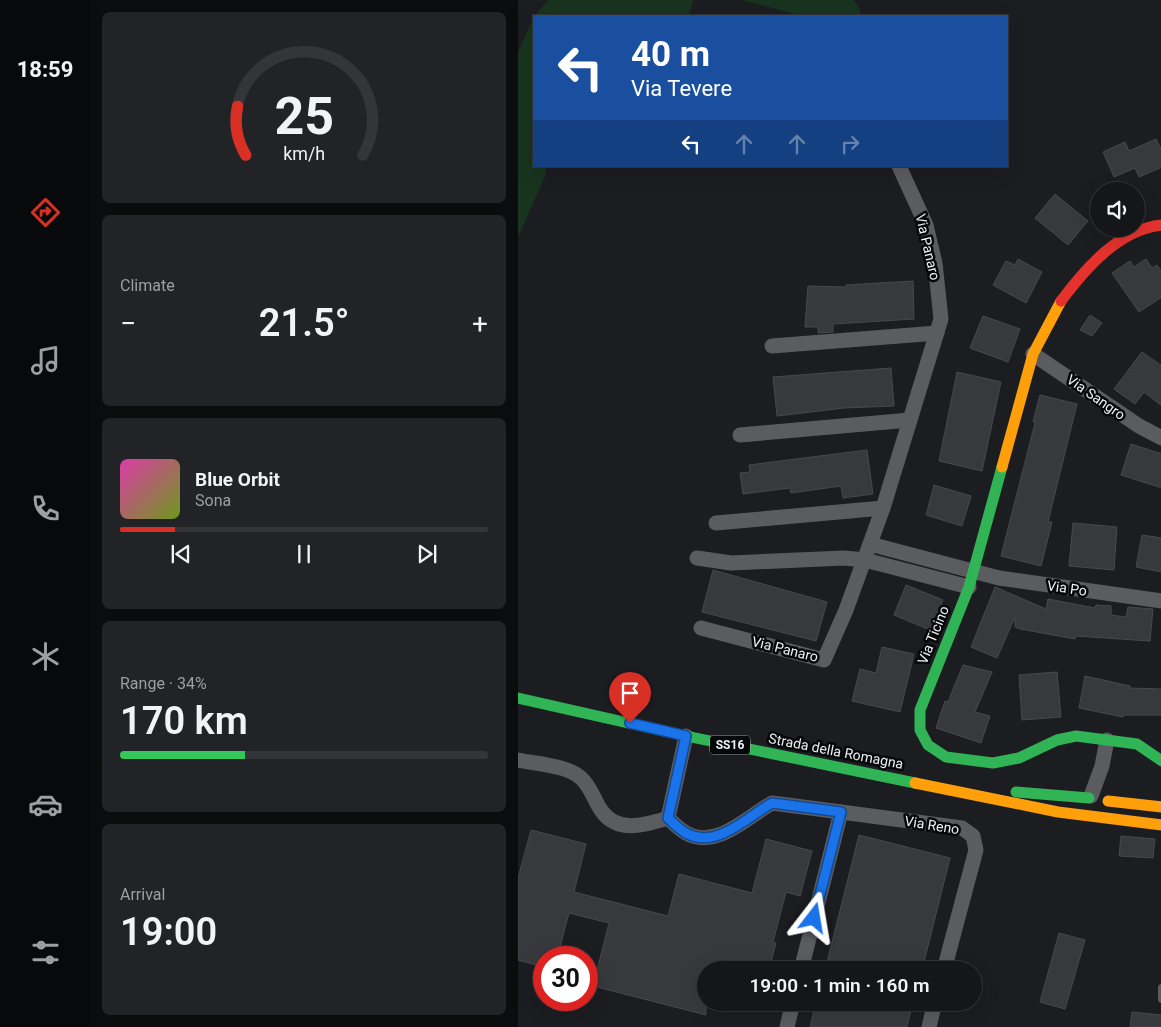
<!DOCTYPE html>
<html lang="en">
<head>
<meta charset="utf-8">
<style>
  :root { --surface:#141619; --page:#212326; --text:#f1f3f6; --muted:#9d9fa2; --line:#333538; --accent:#d93025 }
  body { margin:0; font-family:Roboto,sans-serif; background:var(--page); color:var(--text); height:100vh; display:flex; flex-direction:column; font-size:19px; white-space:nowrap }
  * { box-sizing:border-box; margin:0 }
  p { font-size:16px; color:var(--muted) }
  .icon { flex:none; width:28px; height:28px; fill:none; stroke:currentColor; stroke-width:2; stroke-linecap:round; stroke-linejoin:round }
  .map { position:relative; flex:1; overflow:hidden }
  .panel { display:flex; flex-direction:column; gap:12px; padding:12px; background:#0b0c0e; width:428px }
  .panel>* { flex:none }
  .guide { position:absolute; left:15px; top:15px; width:475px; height:152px; border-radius:0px; box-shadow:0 5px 20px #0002,0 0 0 1px var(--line); background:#1a4fa0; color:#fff; overflow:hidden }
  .buttons { position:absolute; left:572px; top:182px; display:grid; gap:10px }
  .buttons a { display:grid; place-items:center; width:55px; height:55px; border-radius:50%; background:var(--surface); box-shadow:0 5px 20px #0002,0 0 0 1px var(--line); font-size:25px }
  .speed { position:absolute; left:15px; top:946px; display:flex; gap:10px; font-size:25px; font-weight:700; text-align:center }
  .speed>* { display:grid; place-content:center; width:65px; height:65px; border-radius:50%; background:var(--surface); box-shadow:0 5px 20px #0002,0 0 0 1px var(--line); line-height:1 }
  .speed .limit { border:8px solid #d22; background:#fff; color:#111 }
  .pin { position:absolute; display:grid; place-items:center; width:42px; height:42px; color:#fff; margin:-51px -21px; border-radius:50% 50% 50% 0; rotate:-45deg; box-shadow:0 0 5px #0007 }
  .pin .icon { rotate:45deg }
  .me { position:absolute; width:55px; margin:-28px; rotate:14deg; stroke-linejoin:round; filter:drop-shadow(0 0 4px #0008) }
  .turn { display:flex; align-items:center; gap:18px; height:105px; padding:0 15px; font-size:22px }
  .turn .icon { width:65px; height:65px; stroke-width:2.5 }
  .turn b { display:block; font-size:35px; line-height:42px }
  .lanes { display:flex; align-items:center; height:48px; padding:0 15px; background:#0003; justify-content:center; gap:25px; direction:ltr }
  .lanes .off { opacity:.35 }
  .big { font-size:38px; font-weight:600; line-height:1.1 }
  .panel .card { flex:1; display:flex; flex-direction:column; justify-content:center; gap:8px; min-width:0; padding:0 18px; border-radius:8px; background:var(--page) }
  .panel .dial { align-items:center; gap:0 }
  .dial svg { height:130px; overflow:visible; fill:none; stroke:var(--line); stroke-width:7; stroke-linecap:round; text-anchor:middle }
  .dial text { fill:var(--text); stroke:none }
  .song { display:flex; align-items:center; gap:15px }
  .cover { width:60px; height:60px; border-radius:8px; background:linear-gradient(135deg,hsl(320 70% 55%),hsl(80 70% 35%)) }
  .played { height:5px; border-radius:2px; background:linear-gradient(90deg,var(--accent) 15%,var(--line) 15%) }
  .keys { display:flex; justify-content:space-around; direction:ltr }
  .heat { display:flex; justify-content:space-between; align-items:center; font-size:28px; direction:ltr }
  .charge { height:8px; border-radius:4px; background:linear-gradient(90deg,#34c759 34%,var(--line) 0) }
  .trip { position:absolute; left:179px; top:961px; width:285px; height:50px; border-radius:25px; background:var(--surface); box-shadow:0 5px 20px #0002,0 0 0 1px var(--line); font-weight:600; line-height:50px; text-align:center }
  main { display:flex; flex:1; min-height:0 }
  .tabs { display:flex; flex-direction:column; width:90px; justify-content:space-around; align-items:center; background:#08090a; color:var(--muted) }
  .tabs .icon { width:35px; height:35px }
  .tabs .on { color:var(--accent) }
  .tabs b { font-size:22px; color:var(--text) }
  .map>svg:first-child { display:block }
  .green { fill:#18341e }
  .building { fill:#37393c; stroke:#47494c }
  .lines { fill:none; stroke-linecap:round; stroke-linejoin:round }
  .lane { stroke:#5b5c5f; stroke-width:8 }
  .street { stroke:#5b5c5f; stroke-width:15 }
  .fast { stroke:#30b455; stroke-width:11 }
  .slow { stroke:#ff9f0a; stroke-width:11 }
  .jam { stroke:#e5322d; stroke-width:11 }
  .route-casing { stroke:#114b97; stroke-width:12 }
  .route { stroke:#1a73e8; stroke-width:9 }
  .labels { text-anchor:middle; stroke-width:5; stroke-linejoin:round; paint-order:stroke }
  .shield { fill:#060709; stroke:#a8aaae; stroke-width:1 }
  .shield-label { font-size:12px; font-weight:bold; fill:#edf0f4 }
  .street-label { font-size:14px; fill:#edf0f4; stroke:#060709 }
</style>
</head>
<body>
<main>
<nav class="tabs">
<b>18:59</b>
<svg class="icon on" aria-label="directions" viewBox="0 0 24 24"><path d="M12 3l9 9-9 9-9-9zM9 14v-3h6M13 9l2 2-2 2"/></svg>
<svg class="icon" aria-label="music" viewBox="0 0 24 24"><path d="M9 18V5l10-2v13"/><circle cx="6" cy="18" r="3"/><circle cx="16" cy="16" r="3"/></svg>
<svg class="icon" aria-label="phone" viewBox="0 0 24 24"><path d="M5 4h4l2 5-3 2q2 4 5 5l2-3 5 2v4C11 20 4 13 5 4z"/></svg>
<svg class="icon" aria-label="climate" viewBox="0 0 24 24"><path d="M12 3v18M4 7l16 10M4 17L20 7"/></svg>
<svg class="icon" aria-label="car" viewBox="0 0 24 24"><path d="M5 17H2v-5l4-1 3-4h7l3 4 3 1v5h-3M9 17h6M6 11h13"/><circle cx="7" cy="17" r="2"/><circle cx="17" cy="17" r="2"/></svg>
<svg class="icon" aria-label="filters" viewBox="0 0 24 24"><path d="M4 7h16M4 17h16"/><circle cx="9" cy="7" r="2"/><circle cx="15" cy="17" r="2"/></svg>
</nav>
<section class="panel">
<div class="card dial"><svg viewBox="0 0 100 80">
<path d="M14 69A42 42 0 1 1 86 69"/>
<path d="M14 69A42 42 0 0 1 9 39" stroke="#d93025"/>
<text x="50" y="56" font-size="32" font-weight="700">25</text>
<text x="50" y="72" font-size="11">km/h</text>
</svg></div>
<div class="card"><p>Climate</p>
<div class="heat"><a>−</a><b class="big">21.5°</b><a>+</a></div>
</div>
<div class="card">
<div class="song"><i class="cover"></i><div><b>Blue Orbit</b><p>Sona</p></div></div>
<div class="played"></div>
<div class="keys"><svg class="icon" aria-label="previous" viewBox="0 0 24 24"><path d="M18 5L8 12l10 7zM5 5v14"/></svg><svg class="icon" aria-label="pause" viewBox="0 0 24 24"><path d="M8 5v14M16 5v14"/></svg><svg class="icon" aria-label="next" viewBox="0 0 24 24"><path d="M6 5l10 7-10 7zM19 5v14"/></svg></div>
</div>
<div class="card"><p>Range · 34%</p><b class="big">170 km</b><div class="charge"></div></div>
<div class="card"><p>Arrival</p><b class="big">19:00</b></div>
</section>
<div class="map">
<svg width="644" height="1027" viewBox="0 0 644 1027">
  <rect width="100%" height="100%" fill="#1b1d21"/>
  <!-- green -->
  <g class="green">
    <path d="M30 0H175L171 16H17Z"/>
    <path d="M224 0H335L341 7 343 16H285Z"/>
    <path d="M16 17V166H28V174L0 237V52Z"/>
  </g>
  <!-- building -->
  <g class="building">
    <path d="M638 139 644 151V167L621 177 617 168 596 177 585 152 607 142 611 151Z"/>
    <path d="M537 194 570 221 550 245 517 218Z"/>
    <path d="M500 259 524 272 508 303 475 285 488 261 497 265Z"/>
    <path d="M628 259 634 268 639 265 644 272V297L621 312 594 273 612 261 616 267Z"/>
    <path d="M395 281 396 319 315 324V332L300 333V327H287L290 286 328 287V285Z"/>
    <path d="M572 315 584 323 574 336 562 330Z"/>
    <path d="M465 316 502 329 490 362 452 348Z"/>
    <path d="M624 352 644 366V406L626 392 617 404 596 389Z"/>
    <path d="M373 368 376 406 326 408 259 416 255 377Z"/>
    <path d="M439 372 483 382 464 471 421 461Z"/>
    <path d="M522 395 559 404 530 522H534L523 566 483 556 517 423 515 422Z"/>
    <path d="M613 444 644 454V488L603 475Z"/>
    <path d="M349 450 355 494 325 498 323 486 273 493 272 488 225 494 222 473 232 472 231 465Z"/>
    <path d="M416 485 453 496 444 526 408 515Z"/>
    <path d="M555 523 599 527 596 570 551 566Z"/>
    <path d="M624 535 644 538V572L618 567Z"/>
    <path d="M195 570 309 602 298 641 184 612Z"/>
    <path d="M388 585 425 600 412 630 376 615Z"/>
    <path d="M477 587 528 609 530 599 577 608 578 605 593 606V615L608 617 610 607 635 609 632 641 557 636V639L502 629 497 627V617L479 658 453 647Z"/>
    <path d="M364 647 396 654 382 712 334 701 342 669 358 673Z"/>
    <path d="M445 665 474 672 457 712 472 716 463 743 418 728 427 701 430 702Z"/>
    <path d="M539 672 543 717 504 720 501 675Z"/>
    <path d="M567 676 612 686V688L644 689V715H606L605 717 561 708Z"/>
    <path d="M13 830 68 844 56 892 150 916 161 874 234 893 248 839 294 851 282 896 268 892 255 942 258 943 251 970H188L183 996 188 998V1015L75 986 91 923 51 913 39 958H26V967L0 960V878Z"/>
    <path d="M341 835 432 858 404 970H307Z"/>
    <path d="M603 836 637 839 635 858 601 856Z"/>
    <path d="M541 933 567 940 547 1009 522 1002Z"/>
    <path d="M298 1002H395L389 1027H292Z"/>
    <path d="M614 1012 644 1015V1027H612Z"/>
  </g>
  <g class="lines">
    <!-- lane -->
    <path class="lane" d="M644 988V999"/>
    <!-- street -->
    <g class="street">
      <path d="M254 346 419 333"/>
      <path d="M515 354 621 426 644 438"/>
      <path d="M222 435 392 420"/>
      <path d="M198 523 365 508"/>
      <path d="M352 544 481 578 644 601"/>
      <path d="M179 558 213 563 326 558 347 560 451 587"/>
      <path d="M183 628 306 660 328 610 365 508 423 319 417 263 408 225 381 166"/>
      <path d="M0 760C18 764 49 765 63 778 73 787 76 800 83 810 99 834 127 825 150 818"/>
      <path d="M573 796 584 766 589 740"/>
      <path d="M323 812 444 828 455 836 458 850 426 970"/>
      <path d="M150 818C155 823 161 829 168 833 198 850 229 817 254 803L323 812 283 970"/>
      <path d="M150 818 168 736"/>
      <path d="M269 1027 275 1002"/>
      <path d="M411 1027 417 1002"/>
    </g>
    <!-- fast -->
    <g class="fast">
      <path d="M484 467 451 587 402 710V730L410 745 428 757 475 763 501 758 539 740 558 736 619 744 644 761"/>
      <path d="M0 698 168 736 397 783"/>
      <path d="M498 792 571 798"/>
    </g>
    <!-- slow -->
    <g class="slow">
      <path d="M484 467 515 354 543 301"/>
      <path d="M397 783 540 812 644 825"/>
      <path d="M590 801 644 807"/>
    </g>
    <!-- jam -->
    <path class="jam" d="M543 301C567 269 601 229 644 225"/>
  </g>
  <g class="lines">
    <defs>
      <path id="route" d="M112 723 168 736 150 818C155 823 161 829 168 833 198 850 229 817 254 803L323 812 296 918"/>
    </defs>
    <!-- route casing -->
    <use href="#route" class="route-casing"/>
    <!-- route -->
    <use href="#route" class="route"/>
  </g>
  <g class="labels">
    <!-- shield labels -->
    <rect class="shield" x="192" y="735.5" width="40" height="19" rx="4"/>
    <g class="shield-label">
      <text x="212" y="749">SS16</text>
    </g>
    <!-- street labels -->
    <g class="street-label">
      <text transform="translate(410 247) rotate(77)" y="5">Via Panaro</text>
      <text transform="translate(578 397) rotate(35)" y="5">Via Sangro</text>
      <text transform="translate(549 588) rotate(8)" y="5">Via Po</text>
      <text transform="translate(415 635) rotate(-68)" y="5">Via Ticino</text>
      <text transform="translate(267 649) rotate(14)" y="5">Via Panaro</text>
      <text transform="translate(318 751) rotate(11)" y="5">Strada della Romagna</text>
      <text transform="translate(414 825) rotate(9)" y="5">Via Reno</text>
    </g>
  </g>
</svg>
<div class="buttons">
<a><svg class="icon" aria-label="sound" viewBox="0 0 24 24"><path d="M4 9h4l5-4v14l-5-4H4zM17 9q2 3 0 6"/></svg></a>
</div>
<div class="speed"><div class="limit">30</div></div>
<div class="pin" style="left:112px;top:723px;background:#d93025"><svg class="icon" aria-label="arrive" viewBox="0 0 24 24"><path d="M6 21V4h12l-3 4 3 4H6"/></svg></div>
<svg class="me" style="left:296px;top:918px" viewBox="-20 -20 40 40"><path d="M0-17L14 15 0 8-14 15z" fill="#1a73e8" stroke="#fff" stroke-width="4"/></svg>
<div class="trip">19:00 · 1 min · 160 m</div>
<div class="guide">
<div class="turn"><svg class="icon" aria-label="left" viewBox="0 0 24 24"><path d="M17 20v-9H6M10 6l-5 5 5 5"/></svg><div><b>40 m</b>Via Tevere</div></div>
<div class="lanes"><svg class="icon" aria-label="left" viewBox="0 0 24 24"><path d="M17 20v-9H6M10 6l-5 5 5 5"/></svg><svg class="icon off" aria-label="ahead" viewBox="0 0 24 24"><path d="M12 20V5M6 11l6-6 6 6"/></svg><svg class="icon off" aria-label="ahead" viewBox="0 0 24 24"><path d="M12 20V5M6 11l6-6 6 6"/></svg><svg class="icon off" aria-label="right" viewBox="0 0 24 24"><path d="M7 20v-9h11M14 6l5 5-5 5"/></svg></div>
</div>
</div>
</main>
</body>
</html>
